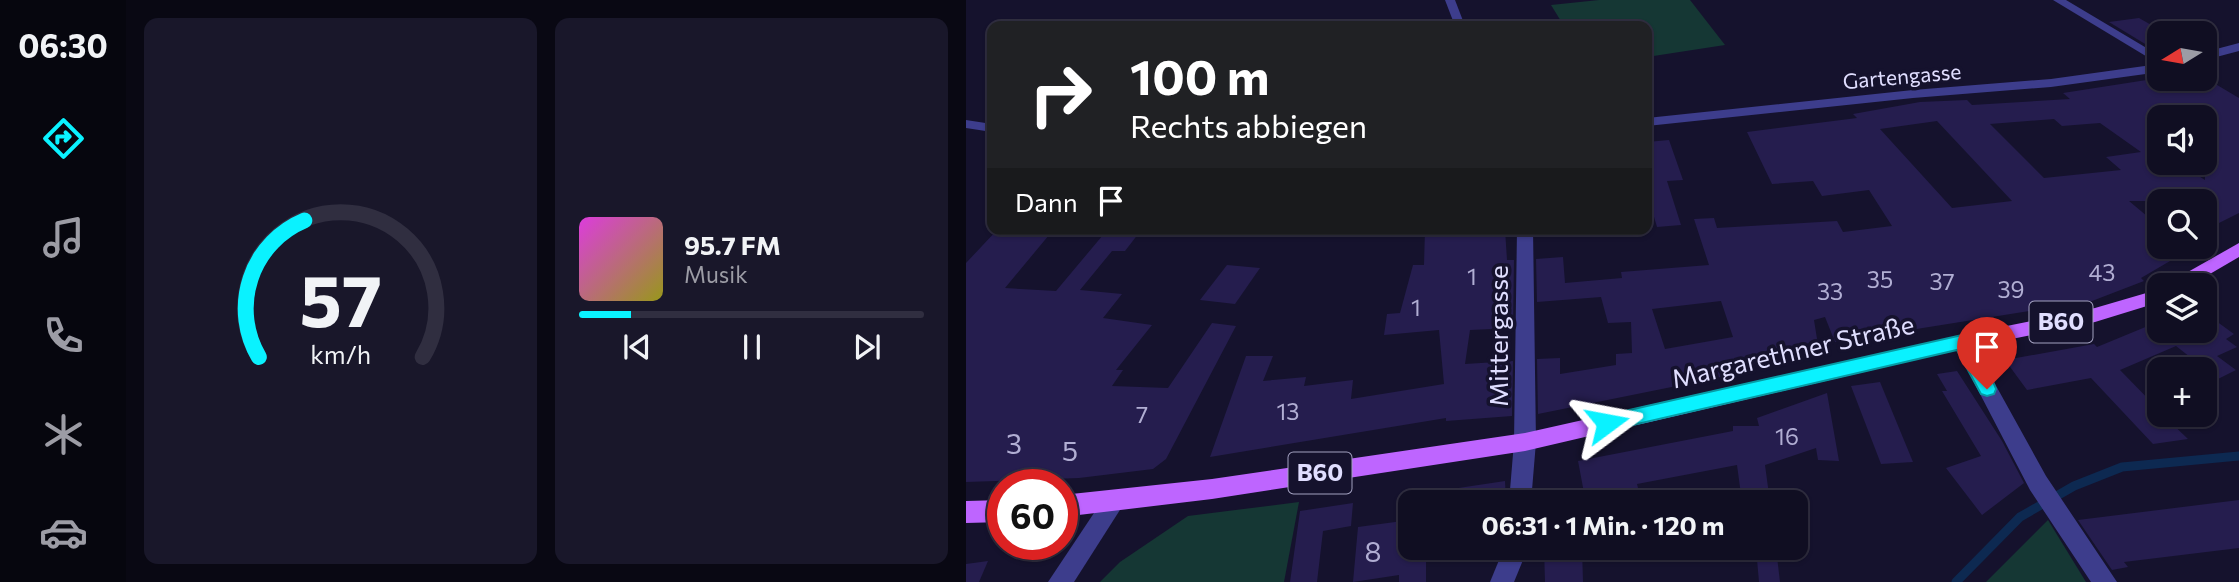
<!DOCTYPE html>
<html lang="de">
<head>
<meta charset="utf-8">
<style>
  :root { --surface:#100e22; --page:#19172a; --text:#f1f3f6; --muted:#9c9ca5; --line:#302e40; --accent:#0af2ff }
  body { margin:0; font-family:Commissioner,sans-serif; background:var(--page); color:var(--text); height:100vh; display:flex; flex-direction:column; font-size:26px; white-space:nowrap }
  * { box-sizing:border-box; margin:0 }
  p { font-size:23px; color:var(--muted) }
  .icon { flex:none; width:38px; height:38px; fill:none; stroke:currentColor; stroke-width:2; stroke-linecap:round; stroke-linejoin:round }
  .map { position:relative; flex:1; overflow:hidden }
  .details { display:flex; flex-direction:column; gap:18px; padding:18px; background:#090813; width:840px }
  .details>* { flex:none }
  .top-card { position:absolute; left:21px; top:21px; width:665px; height:214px; border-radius:14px; box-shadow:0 2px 5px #0004,0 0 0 2px var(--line); background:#202124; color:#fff; overflow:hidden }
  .needle { width:46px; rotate:259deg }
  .fabs { position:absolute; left:1181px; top:21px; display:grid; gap:14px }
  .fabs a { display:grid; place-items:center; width:70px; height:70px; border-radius:14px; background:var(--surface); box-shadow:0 2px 5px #0004,0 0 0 2px var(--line); font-size:35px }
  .speed { position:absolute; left:21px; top:469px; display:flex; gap:14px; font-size:35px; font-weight:700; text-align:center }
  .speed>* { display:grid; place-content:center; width:91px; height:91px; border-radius:50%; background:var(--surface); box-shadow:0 2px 5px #0004,0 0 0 2px var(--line); line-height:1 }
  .speed .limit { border:10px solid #d22; background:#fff; color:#111 }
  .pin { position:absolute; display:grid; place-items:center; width:60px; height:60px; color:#fff; margin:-72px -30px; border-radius:50% 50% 50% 0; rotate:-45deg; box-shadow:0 0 7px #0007 }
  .pin .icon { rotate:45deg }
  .me { position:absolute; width:77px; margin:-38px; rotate:77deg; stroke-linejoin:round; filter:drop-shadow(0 0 5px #0008) }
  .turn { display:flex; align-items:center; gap:24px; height:147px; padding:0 28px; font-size:32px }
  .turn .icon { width:91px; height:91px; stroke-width:2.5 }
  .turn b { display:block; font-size:49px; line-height:60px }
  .then { display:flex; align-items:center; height:66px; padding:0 28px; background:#0003; gap:14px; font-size:26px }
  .details .tile { flex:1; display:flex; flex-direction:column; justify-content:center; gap:10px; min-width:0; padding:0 24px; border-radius:14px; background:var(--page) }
  .details .dial { align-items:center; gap:0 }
  .dial svg { height:182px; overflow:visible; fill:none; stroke:var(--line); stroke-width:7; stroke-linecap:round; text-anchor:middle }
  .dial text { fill:var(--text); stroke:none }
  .song { display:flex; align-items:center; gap:21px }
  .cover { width:84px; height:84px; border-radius:10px; background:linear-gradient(135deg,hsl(300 70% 55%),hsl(60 70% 35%)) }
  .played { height:7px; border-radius:4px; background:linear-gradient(90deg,var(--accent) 15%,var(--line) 15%) }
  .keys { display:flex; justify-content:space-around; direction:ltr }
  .details .tiles { flex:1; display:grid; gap:18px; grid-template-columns:repeat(2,1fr) }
  .trip { position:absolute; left:432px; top:490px; width:410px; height:70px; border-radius:14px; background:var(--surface); box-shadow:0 2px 5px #0004,0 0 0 2px var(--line); font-weight:700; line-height:70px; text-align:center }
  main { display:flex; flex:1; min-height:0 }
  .dock { display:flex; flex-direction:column; width:126px; justify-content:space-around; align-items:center; background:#06060e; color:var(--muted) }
  .dock .icon { width:49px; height:49px }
  .dock .on { color:var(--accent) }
  .dock b { font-size:32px; color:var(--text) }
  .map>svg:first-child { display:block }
  .green { fill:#153734 }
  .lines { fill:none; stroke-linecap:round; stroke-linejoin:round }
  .stream { stroke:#0d2951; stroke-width:9 }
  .building { fill:#251d4e; fill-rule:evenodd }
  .minor { fill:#3d3d8c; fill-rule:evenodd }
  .tertiary { fill:#3d3d8c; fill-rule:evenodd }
  .primary { fill:#be65ff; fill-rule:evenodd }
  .route { fill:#0af2ff; stroke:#069da6; stroke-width:2 }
  .labels { text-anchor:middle; stroke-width:7; stroke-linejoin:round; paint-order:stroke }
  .far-street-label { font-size:21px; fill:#e0deff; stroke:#15122d }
  .number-label { font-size:23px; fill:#b1aed3 }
  .shield { fill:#15122d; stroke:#a3a1c0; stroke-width:2 }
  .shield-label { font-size:24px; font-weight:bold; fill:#e0deff }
  .street-label { font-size:26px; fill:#e0deff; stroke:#15122d }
  .near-number-label { font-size:28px; fill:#b1aed3 }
</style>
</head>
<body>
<main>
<nav class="dock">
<b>06:30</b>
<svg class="icon on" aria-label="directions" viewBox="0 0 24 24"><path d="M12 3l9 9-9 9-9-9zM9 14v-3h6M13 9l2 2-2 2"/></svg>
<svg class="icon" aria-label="music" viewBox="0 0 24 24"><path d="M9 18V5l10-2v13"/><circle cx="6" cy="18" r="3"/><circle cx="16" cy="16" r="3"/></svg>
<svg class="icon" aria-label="phone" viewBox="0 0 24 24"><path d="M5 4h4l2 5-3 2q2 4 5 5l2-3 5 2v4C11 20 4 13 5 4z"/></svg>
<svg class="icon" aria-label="climate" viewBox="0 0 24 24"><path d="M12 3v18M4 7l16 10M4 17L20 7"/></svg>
<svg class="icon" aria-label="car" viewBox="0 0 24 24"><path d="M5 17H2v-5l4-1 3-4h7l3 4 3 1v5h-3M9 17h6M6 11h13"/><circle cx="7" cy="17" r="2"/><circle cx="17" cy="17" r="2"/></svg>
</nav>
<section class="details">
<div class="tiles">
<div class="tile dial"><svg viewBox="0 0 100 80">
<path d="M14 69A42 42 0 1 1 86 69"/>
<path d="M14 69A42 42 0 0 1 34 9" stroke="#0af2ff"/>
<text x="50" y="56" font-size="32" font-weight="700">57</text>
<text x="50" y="72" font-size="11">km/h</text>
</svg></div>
<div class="tile">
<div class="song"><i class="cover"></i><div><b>95.7 FM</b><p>Musik</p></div></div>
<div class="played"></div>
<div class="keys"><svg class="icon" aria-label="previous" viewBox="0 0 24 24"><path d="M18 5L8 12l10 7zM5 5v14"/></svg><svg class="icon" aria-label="pause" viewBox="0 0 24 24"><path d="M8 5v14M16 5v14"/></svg><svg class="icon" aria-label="next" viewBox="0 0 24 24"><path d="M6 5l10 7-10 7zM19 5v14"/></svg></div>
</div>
</div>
</section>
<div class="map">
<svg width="1273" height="582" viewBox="0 0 1273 582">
  <rect width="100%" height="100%" fill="#15122d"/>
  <!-- green -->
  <g class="green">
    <path d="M633 0H724L759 45 681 57V26H598L585 5Z"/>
    <path d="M333 502 318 582H134L154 562 222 516Z"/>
    <path d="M1082 520 1120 582H1020Z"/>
  </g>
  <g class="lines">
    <!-- stream -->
    <path class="stream" d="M990 582 1054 517 1108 486 1156 467 1273 456"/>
  </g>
  <!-- building -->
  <g class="building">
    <path d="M1173 18 1194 30V53L1143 22Z"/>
    <path d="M1187 79H1241L1273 98V213L1239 230V201H1163L1194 227V247H1228L1175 278 1178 281 1126 301 869 342 859 317 848 320 852 345 803 357 805 361 773 367 775 373 572 414 571 359 594 358V374L650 365V354L666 353 665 322 642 323 635 297 571 302 570 259 597 257 599 283 656 278 655 272 743 265 728 219 748 218 751 228 871 221 877 232 926 226 903 190 856 196 847 181 806 184 781 132 891 118 887 114 954 102 1001 100 1006 105 1104 99 1097 93ZM1194 117H1239V180L1212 163H1194ZM1088 119 1096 126 1134 123 1175 152 1140 157 1155 170 1078 178 1024 124ZM971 121 1046 201 986 208 914 129ZM755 301 767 337 699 349 686 309Z"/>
    <path d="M703 140 717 180 701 181 715 225 691 227 681 193V142Z"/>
    <path d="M32 229H88L39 288 90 291 142 229H176L159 251H146L114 290 156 294 137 318 186 325 150 370H157L146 386 202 388 246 323 270 326 200 459 187 469 113 478 0 482V263Z"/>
    <path d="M459 229H539L541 260H548L547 328 504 330 499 364 547 361 546 416 480 421V418L244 457 280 356H307L297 381 340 377 338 386 387 380 385 399 478 384 473 330 418 335 421 314 434 313 447 265H458Z"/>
    <path d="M261 265 294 268 269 304 234 300Z"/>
    <path d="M1239 313 1268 334 1260 339 1271 347 1251 356 1270 370 1252 379 1210 346 1154 370 1194 411V415H1197L1222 439 1187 444 1125 378 1061 390 1039 360 1128 344 1131 347 1194 321V331H1239Z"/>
    <path d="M991 371 1036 441 1058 483 1016 515 980 468 1015 456 976 391H981L971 374Z"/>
    <path d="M914 382 947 462 915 464 885 386Z"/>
    <path d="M861 393 873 461 852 460 850 448 799 465 804 502H776L771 465 671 484 672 488 619 498 612 461 767 431V426H793L791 418Z"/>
    <path d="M539 481 540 502H467L466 492Z"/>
    <path d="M1273 500V548L1158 562 1162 567 1146 570 1112 520Z"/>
    <path d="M387 503 385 526 357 531 351 582H324L334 511Z"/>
    <path d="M444 520V548H460V582H433V575L387 582 392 527Z"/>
    <path d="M578 548H616L617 582H579Z"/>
    <path d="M790 548H810L814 582H793Z"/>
    <path d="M22 561 13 582H0V564Z"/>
  </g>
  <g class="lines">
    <!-- minor -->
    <g class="minor">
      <path d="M479 0H489L499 26H489Z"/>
      <path d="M1087 0H1100L1194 56V72L1085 87 947 98 681 126V118L947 90 1085 79 1193 64Z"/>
      <path d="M1273 43V51L1239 60V52Z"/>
      <path d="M0 120 26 124V132L0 128Z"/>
      <path d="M551 229H567L570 442 565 502H543L548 442Z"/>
      <path d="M996 335 1003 337 1080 476 1151 582H1125L1064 490 987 342 989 337Z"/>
      <path d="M538 548H562L548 582H524Z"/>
    </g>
    <!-- tertiary -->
    <path class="tertiary" d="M148 491 156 495 159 502 108 582H82L140 495Z"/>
    <!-- primary -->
    <g class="primary">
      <path d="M1273 243V257L1225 285H1203L1206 281Z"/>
      <path d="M1194 289V302L1129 322 996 349 559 451 246 499 96 517V495L246 479 559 433 996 335 1129 308Z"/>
      <path d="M37 500V522L0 523V501Z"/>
    </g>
  </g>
  <!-- route -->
  <path class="route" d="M996 335 1002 337 1028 384 1030 389 1028 394 1021 396 1015 394 991 350 641 431 635 429 632 423 635 417 641 415Z"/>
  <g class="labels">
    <!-- far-street labels -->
    <g class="far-street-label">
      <text transform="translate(936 77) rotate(-5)" y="7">Gartengasse</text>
    </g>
    <!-- number labels -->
    <g class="number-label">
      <text x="1136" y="281">43</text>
      <text x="506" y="285">1</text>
      <text x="914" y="288">35</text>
      <text x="976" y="290">37</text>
      <text x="1045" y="298">39</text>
      <text x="864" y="300">33</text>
      <text x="450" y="316">1</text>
      <text x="322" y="420">13</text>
      <text x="176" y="423">7</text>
      <text x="821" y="445">16</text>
    </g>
    <!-- shield labels -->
    <g class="shield">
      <rect x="1063.5" y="301.5" width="63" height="41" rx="5"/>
      <rect x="322.5" y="452.5" width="63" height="41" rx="5"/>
    </g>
    <g class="shield-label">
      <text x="1095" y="330">B60</text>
      <text x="354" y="481">B60</text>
    </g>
    <!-- street labels -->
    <g class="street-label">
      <text transform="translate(533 336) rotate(-90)" y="9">Mittergasse</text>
      <text transform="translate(827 352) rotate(-13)" y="9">Margarethner Straße</text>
    </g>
    <!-- near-number labels -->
    <g class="near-number-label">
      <text x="48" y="454">3</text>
      <text x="104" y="461">5</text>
      <text x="407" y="562">8</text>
    </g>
  </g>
</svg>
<div class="fabs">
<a><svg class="needle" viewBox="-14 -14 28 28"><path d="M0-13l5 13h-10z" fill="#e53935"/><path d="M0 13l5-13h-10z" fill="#9c9ca5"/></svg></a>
<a><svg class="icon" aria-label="sound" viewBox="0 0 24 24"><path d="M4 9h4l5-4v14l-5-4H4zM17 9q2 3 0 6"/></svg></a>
<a><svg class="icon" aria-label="search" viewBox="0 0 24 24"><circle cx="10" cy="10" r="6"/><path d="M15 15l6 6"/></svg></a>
<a><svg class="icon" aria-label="layers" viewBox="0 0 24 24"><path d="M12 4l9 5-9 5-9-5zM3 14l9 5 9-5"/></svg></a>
<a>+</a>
</div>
<div class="speed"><div class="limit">60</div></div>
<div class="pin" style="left:1021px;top:389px;background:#d93025"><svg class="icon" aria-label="arrive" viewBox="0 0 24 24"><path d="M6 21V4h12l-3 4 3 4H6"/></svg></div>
<svg class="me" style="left:641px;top:423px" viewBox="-20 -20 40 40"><path d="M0-17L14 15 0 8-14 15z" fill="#0af2ff" stroke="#fff" stroke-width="4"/></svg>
<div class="trip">06:31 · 1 Min. · 120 m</div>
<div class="top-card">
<div class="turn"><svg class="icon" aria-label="right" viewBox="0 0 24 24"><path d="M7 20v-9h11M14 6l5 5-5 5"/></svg><div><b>100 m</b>Rechts abbiegen</div></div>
<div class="then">Dann<svg class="icon" aria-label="arrive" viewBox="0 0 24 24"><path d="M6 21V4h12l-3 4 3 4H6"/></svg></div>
</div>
</div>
</main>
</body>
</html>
